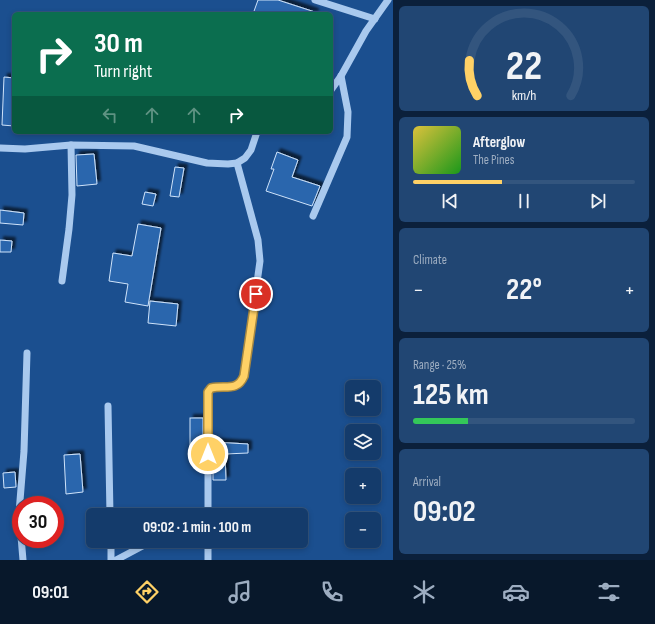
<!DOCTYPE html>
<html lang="en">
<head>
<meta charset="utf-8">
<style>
  :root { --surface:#143b6b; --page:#214673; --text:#f1f3f6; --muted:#9dadc1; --line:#33557e; --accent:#ffd166 }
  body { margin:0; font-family:"Sofia Sans Condensed",sans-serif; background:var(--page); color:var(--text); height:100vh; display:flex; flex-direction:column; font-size:15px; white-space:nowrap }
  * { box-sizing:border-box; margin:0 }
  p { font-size:13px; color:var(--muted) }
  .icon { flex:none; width:22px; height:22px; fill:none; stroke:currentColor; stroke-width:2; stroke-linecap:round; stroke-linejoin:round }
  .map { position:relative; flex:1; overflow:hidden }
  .details { display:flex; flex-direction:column; gap:6px; padding:6px; background:#0b203b; width:262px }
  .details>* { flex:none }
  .top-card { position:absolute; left:12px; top:12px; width:321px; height:122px; border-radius:6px; box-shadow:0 2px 6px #0003,0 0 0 1px var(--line); background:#0b6e4f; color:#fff; overflow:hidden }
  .fabs { position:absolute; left:345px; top:380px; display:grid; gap:8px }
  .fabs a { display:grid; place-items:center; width:36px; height:36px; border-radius:6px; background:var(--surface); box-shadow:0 2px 6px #0003,0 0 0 1px var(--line); font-size:20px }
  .speed { position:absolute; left:12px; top:496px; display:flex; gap:8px; font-size:20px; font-weight:700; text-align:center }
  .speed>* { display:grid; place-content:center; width:52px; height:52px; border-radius:50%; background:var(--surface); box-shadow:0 2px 6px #0003,0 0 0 1px var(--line); line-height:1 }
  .speed .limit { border:6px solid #d22; background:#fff; color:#111 }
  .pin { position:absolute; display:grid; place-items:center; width:34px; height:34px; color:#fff; margin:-17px; border:2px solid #fff; border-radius:50%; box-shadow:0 1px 4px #0007 }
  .me { position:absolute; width:44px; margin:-22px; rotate:0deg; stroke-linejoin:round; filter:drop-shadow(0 0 3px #0008) }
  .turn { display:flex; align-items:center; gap:14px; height:84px; padding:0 16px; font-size:18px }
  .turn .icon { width:52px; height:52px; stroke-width:2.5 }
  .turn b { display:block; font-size:28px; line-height:34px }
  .lanes { display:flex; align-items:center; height:38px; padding:0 16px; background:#0003; justify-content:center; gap:20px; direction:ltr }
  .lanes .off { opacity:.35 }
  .big { font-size:30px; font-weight:700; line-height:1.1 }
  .details .tile { flex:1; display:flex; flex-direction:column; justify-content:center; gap:6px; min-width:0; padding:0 14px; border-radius:6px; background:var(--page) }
  .details .dial { align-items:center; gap:0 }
  .dial svg { height:104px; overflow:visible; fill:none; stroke:var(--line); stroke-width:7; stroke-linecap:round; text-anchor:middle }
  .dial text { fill:var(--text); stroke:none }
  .song { display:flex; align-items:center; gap:12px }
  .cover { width:48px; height:48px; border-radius:6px; background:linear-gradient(135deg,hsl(50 70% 55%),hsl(120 70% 35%)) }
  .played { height:4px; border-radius:2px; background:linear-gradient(90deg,var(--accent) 40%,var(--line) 40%) }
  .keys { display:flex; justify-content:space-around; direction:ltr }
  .heat { display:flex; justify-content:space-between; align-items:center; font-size:22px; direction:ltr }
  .charge { height:6px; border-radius:3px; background:linear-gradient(90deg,#34c759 25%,var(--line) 0) }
  .trip { position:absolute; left:86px; top:508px; width:222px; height:40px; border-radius:6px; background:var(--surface); box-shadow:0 2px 6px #0003,0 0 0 1px var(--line); font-weight:700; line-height:40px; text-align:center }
  .menu { display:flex; height:64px; justify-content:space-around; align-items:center; background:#08182b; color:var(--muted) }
  .menu .icon { width:28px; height:28px }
  .menu .active { color:var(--accent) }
  .menu b { font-size:18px; color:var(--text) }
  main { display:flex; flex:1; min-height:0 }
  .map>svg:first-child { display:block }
  .building { fill:#2a66ad; stroke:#cfe3fa; filter:url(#shadow) }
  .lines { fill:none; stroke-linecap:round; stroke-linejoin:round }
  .minor { stroke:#a9c9ee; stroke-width:7 }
  .route-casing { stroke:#a68842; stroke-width:10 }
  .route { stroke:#ffd166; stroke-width:7 }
</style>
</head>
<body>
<main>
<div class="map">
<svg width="393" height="560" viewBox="0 0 393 560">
  <defs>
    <filter id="shadow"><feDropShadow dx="3.5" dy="-3.5" stdDeviation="1" flood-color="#0009"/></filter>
  </defs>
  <rect width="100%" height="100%" fill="#1b4f8f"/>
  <!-- building -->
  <g class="building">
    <path d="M258 0H278L315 12V14H253Z"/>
    <path d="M4 77 14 78V126L2 125Z"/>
    <path d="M277 152 298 160 292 177 320 186 312 206 266 191 274 169H271Z"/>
    <path d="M94 154 97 184 77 186 76 155Z"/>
    <path d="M175 167 184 168 179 197 170 196Z"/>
    <path d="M145 192 156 194 153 206 142 204Z"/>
    <path d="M0 210 24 213 23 225 0 223Z"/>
    <path d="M138 224 161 228 148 306 125 302 128 284 109 281 113 253 132 256Z"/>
    <path d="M0 240 12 241 11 252H0Z"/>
    <path d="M150 301 178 304 176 326 148 323Z"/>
    <rect x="190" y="418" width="13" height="28"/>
    <path d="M213 442 248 444V453L225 454 226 480H213Z"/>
    <path d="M80 454 83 492 66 494 64 455Z"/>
    <path d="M15 472 16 487 4 488 3 473Z"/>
  </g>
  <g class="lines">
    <!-- minor -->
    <g class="minor">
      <path d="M315 0 375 19"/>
      <path d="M331 90 341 76 366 31 388 0"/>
      <path d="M0 148 25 149 71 145 134 146 207 163 228 164 237 163 245 158 251 150 257 132"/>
      <path d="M313 216 347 137 348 112 341 76"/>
      <path d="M62 281 69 229 72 195 71 145"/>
      <path d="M108 406 110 515"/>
      <path d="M208 515V392L211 387C226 385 237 392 244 376L260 261 258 240 237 163"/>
      <path d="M111 541V560"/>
      <path d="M23 560 19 513 24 451 27 353"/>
      <path d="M116 560 152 541"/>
      <path d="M208 560V541"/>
    </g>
  </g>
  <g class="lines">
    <defs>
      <path id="route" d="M208 454V392L211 388C226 385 237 392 244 376L256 294"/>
    </defs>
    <!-- route casing -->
    <use href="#route" class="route-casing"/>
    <!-- route -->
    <use href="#route" class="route"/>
  </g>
</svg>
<div class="fabs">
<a><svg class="icon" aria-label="sound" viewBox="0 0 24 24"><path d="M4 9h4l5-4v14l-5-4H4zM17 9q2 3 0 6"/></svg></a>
<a><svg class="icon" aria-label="layers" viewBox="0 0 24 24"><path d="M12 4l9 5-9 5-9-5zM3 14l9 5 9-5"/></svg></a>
<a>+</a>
<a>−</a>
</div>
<div class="speed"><div class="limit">30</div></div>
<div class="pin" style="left:256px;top:294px;background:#d93025"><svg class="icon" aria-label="arrive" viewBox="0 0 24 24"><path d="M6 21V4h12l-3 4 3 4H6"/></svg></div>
<svg class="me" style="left:208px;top:454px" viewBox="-20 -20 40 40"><circle r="17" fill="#ffd166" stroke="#fff" stroke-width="3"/><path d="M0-11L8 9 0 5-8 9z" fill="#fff"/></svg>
<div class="trip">09:02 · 1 min · 100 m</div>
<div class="top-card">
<div class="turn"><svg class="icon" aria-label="right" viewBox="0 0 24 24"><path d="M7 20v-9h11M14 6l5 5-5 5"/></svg><div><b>30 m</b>Turn right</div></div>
<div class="lanes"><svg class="icon off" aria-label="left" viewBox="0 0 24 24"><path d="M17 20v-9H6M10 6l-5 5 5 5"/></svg><svg class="icon off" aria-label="ahead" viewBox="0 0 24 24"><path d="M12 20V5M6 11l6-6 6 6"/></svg><svg class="icon off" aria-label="ahead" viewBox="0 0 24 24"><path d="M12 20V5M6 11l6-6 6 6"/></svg><svg class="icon" aria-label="right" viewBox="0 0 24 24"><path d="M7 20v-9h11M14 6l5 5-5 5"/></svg></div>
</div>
</div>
<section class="details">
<div class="tile dial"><svg viewBox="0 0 100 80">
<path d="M14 69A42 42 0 1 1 86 69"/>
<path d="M14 69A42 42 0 0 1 8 42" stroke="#ffd166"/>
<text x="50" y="56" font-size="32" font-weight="700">22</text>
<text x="50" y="72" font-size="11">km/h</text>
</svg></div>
<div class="tile">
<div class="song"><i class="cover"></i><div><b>Afterglow</b><p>The Pines</p></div></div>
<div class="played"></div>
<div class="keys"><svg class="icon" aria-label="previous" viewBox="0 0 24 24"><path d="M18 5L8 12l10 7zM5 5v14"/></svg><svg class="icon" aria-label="pause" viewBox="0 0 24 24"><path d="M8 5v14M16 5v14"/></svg><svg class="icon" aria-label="next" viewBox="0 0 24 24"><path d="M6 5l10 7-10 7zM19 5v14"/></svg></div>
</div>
<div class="tile"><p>Climate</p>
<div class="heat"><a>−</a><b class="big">22°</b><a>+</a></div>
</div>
<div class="tile"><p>Range · 25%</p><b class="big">125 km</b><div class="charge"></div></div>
<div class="tile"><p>Arrival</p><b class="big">09:02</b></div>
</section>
</main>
<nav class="menu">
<b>09:01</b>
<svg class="icon active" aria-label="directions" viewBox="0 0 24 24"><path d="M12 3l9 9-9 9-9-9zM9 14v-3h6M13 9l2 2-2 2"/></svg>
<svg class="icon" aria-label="music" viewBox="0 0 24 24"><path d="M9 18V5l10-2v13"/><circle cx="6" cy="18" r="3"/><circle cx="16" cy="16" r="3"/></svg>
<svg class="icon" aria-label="phone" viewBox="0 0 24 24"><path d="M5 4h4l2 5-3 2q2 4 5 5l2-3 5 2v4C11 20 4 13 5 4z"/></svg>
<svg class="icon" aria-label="climate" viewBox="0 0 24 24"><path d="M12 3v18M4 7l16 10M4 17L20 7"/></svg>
<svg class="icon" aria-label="car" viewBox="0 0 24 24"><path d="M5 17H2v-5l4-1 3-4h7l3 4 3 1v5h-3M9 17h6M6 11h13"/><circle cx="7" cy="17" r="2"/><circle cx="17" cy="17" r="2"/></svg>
<svg class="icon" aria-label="filters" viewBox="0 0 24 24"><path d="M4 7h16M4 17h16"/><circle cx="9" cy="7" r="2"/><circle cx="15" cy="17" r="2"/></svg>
</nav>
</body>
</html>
